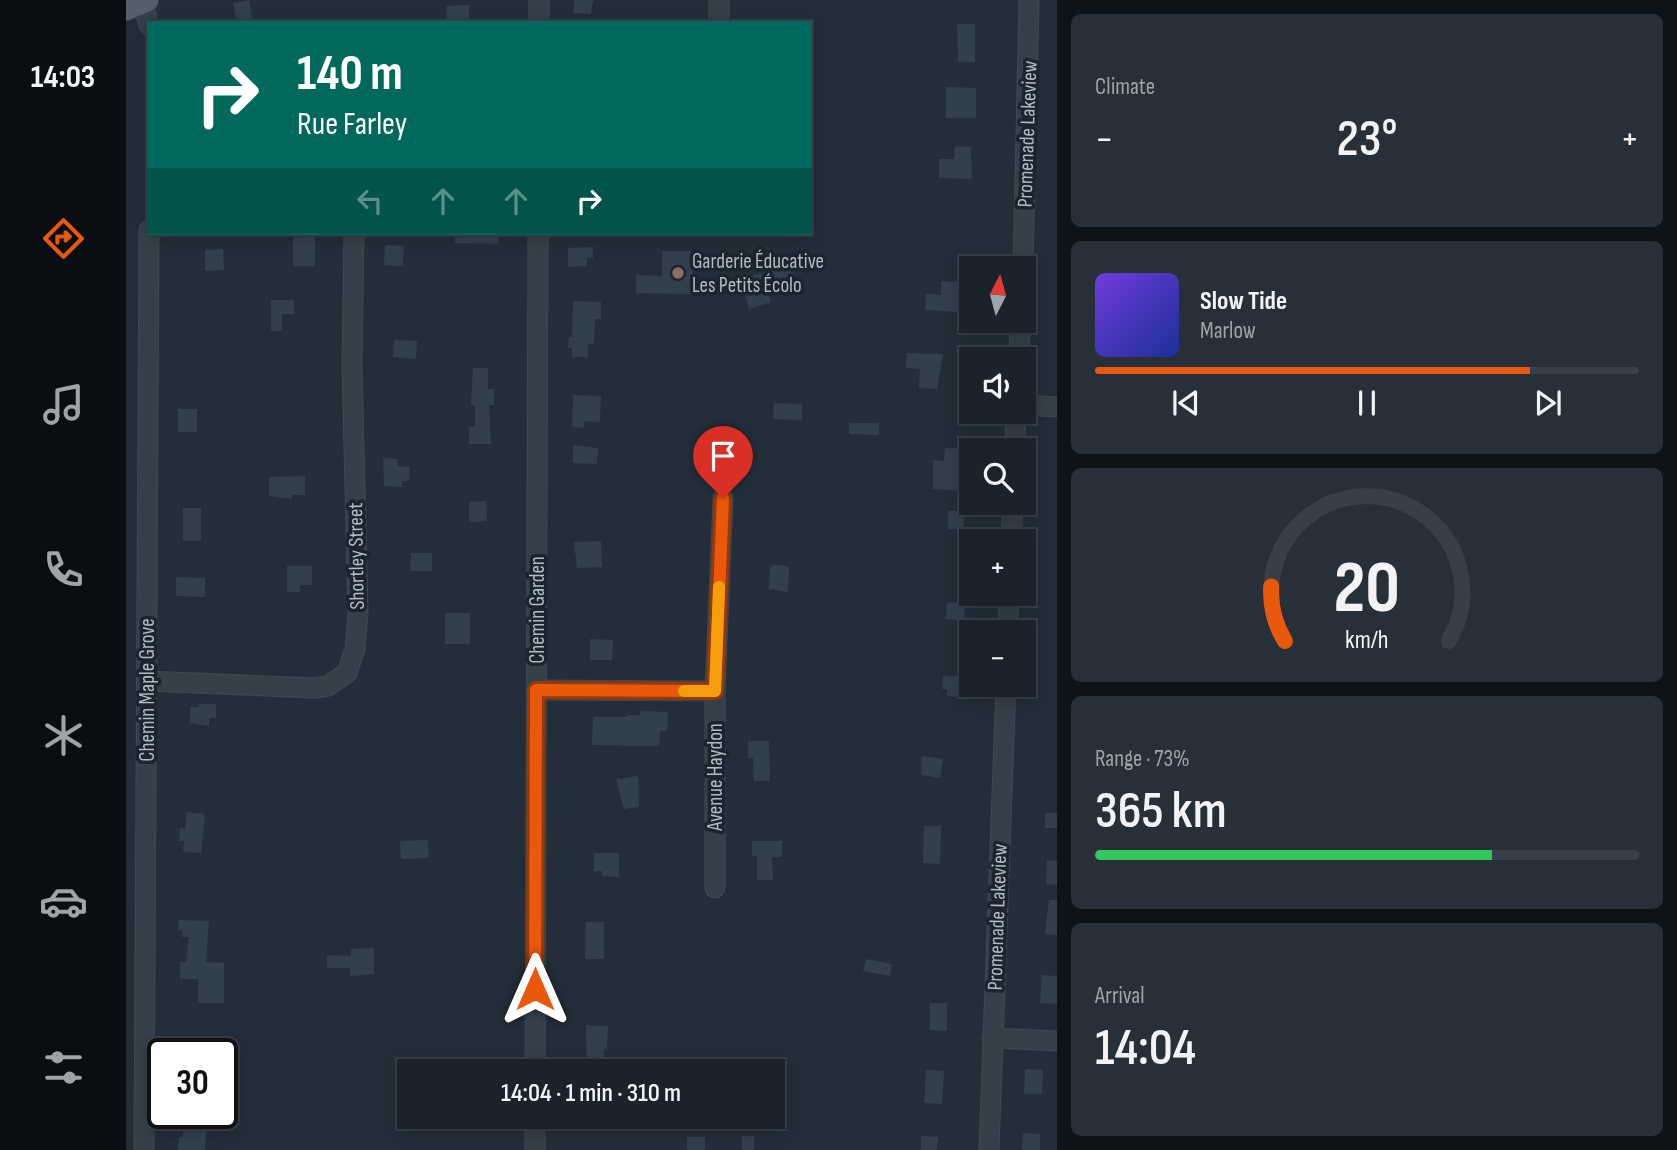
<!DOCTYPE html>
<html lang="en">
<head>
<meta charset="utf-8">
<style>
  :root { --surface:#1a222c; --page:#272f38; --text:#f1f3f6; --muted:#9fa4a9; --line:#383f48; --accent:#ea580c }
  body { margin:0; font-family:"Sofia Sans Condensed",sans-serif; background:var(--page); color:var(--text); height:100vh; display:flex; flex-direction:column; font-size:26px; white-space:nowrap }
  * { box-sizing:border-box; margin:0 }
  p { font-size:23px; color:var(--muted) }
  .icon { flex:none; width:38px; height:38px; fill:none; stroke:currentColor; stroke-width:2; stroke-linecap:round; stroke-linejoin:round }
  .map { position:relative; flex:1; overflow:hidden }
  .panel { display:flex; flex-direction:column; gap:14px; padding:14px; background:#0e1318; width:620px }
  .panel>* { flex:none }
  .hud { position:absolute; left:21px; top:21px; width:665px; height:214px; border-radius:0px; box-shadow:0 4px 18px #0003,0 0 0 2px var(--line); background:#00695c; color:#fff; overflow:hidden }
  .needle { width:46px; rotate:6deg }
  .fabs { position:absolute; left:833px; top:256px; display:grid; gap:14px }
  .fabs a { display:grid; place-items:center; width:77px; height:77px; border-radius:0px; background:var(--surface); box-shadow:0 4px 18px #0003,0 0 0 2px var(--line); font-size:35px }
  .speed { position:absolute; left:21px; top:1038px; display:flex; gap:14px; font-size:35px; font-weight:700; text-align:center }
  .speed>* { display:grid; place-content:center; width:91px; height:91px; border-radius:50%; background:var(--surface); box-shadow:0 4px 18px #0003,0 0 0 2px var(--line); line-height:1 }
  .speed .limit { border:4px solid #111; border-radius:10px; background:#fff; color:#111 }
  .pin { position:absolute; display:grid; place-items:center; width:60px; height:60px; color:#fff; margin:-72px -30px; border-radius:50% 50% 50% 0; rotate:-45deg; box-shadow:0 0 7px #0007 }
  .pin .icon { rotate:45deg }
  .me { position:absolute; width:77px; margin:-38px; rotate:0deg; stroke-linejoin:round; filter:drop-shadow(0 0 5px #0008) }
  .turn { display:flex; align-items:center; gap:24px; height:147px; padding:0 35px; font-size:32px }
  .turn .icon { width:91px; height:91px; stroke-width:2.5 }
  .turn b { display:block; font-size:49px; line-height:60px }
  .lanes { display:flex; align-items:center; height:66px; padding:0 35px; background:#0003; justify-content:center; gap:35px; direction:ltr }
  .lanes .off { opacity:.35 }
  .big { font-size:52px; font-weight:600; line-height:1.1 }
  .panel .card { flex:1; display:flex; flex-direction:column; justify-content:center; gap:10px; min-width:0; padding:0 24px; border-radius:10px; background:var(--page) }
  .panel .dial { align-items:center; gap:0 }
  .dial svg { height:182px; overflow:visible; fill:none; stroke:var(--line); stroke-width:7; stroke-linecap:round; text-anchor:middle }
  .dial text { fill:var(--text); stroke:none }
  .song { display:flex; align-items:center; gap:21px }
  .cover { width:84px; height:84px; border-radius:10px; background:linear-gradient(135deg,hsl(260 70% 55%),hsl(230 70% 35%)) }
  .played { height:7px; border-radius:4px; background:linear-gradient(90deg,var(--accent) 80%,var(--line) 80%) }
  .keys { display:flex; justify-content:space-around; direction:ltr }
  .heat { display:flex; justify-content:space-between; align-items:center; font-size:38px; direction:ltr }
  .charge { height:10px; border-radius:5px; background:linear-gradient(90deg,#34c759 73%,var(--line) 0) }
  .trip { position:absolute; left:271px; top:1059px; width:388px; height:70px; border-radius:0px; background:var(--surface); box-shadow:0 4px 18px #0003,0 0 0 2px var(--line); font-weight:600; line-height:70px; text-align:center }
  main { display:flex; flex:1; min-height:0 }
  .dock { display:flex; flex-direction:column; width:126px; justify-content:space-around; align-items:center; background:#0a0e12; color:var(--muted) }
  .dock .icon { width:49px; height:49px }
  .dock .active { color:var(--accent) }
  .dock b { font-size:32px; color:var(--text) }
  .map>svg:first-child { display:block }
  .building { fill:#32404e }
  .lines { fill:none; stroke-linecap:round; stroke-linejoin:round }
  .minor-casing { stroke:#3f4953; stroke-width:21 }
  .major-casing { stroke:#3f4953; stroke-width:26 }
  .minor { stroke:#36404b; stroke-width:19 }
  .major { stroke:#545f6b; stroke-width:24 }
  .route-casing { stroke:#983908; stroke-width:18 }
  .route { stroke:#ea580c; stroke-width:12 }
  .slow { stroke:#f59e0b; stroke-width:12 }
  .education-dot { fill:#8d6e63; stroke:#1c252f; stroke-width:2.5 }
  .labels { text-anchor:middle; stroke-width:7; stroke-linejoin:round; paint-order:stroke }
  .street-label { font-size:21px; fill:#b1bbc6; stroke:#1c252f }
  .poi-label { font-size:21px; fill:#b1bbc6; stroke:#1c252f; text-anchor:start }
</style>
</head>
<body>
<main>
<nav class="dock">
<b>14:03</b>
<svg class="icon active" aria-label="directions" viewBox="0 0 24 24"><path d="M12 3l9 9-9 9-9-9zM9 14v-3h6M13 9l2 2-2 2"/></svg>
<svg class="icon" aria-label="music" viewBox="0 0 24 24"><path d="M9 18V5l10-2v13"/><circle cx="6" cy="18" r="3"/><circle cx="16" cy="16" r="3"/></svg>
<svg class="icon" aria-label="phone" viewBox="0 0 24 24"><path d="M5 4h4l2 5-3 2q2 4 5 5l2-3 5 2v4C11 20 4 13 5 4z"/></svg>
<svg class="icon" aria-label="climate" viewBox="0 0 24 24"><path d="M12 3v18M4 7l16 10M4 17L20 7"/></svg>
<svg class="icon" aria-label="car" viewBox="0 0 24 24"><path d="M5 17H2v-5l4-1 3-4h7l3 4 3 1v5h-3M9 17h6M6 11h13"/><circle cx="7" cy="17" r="2"/><circle cx="17" cy="17" r="2"/></svg>
<svg class="icon" aria-label="filters" viewBox="0 0 24 24"><path d="M4 7h16M4 17h16"/><circle cx="9" cy="7" r="2"/><circle cx="15" cy="17" r="2"/></svg>
</nav>
<div class="map">
<svg width="932" height="1150" viewBox="0 0 932 1150">
  <rect width="100%" height="100%" fill="#232e3a"/>
  <!-- building -->
  <g class="building">
    <path d="M123 0 127 23H111L107 3Z"/>
    <path d="M448 0H467L465 14 447 13Z"/>
    <path d="M343 5V23H321L320 6Z"/>
    <path d="M831 24H849V62H832Z"/>
    <path d="M820 87 850 88V118H820Z"/>
    <path d="M829 146 845 147 846 179 813 178V159H828Z"/>
    <rect x="167" y="233" width="22" height="33"/>
    <path d="M329 233H373L372 244 329 243Z"/>
    <path d="M259 245 278 246 277 266 258 265Z"/>
    <path d="M467 247V258H461V266L442 267V248Z"/>
    <path d="M97 249 98 270 79 271V250Z"/>
    <path d="M536 251H575V266H567L566 294 510 293V275L536 276Z"/>
    <path d="M665 265 670 281 641 290 645 302 623 309 615 279Z"/>
    <path d="M815 281 835 282 834 312 799 310 800 294 815 295Z"/>
    <path d="M145 300H168V314H156V331H145Z"/>
    <path d="M447 301 475 302V319H469L468 343 462 345V357H446V348H442L443 337H446Z"/>
    <path d="M268 340 291 341 290 359 267 357Z"/>
    <path d="M781 353 817 354 811 389 793 388 794 369 780 368Z"/>
    <path d="M347 368H362V389H368V405H363L365 444H343V427H349V405H345Z"/>
    <path d="M447 395 475 396 474 422 458 421V428L446 427Z"/>
    <path d="M648 403 676 404V420L647 419Z"/>
    <rect x="52" y="409" width="19" height="23"/>
    <path d="M723 423H753V435L723 434Z"/>
    <path d="M447 445 472 448 471 464 447 463Z"/>
    <path d="M819 448 841 449V491L807 489V460L818 461Z"/>
    <path d="M257 458 272 459 271 466 284 467 283 481H276V487L258 486Z"/>
    <path d="M179 476V495H166V499L143 496V477Z"/>
    <path d="M360 501 361 521 343 522V502Z"/>
    <rect x="57" y="508" width="18" height="33"/>
    <path d="M822 511H838L837 529H822Z"/>
    <path d="M475 541 476 567 451 568 448 542Z"/>
    <path d="M285 553H306V571H284Z"/>
    <path d="M649 565 663 566 662 592 643 589 644 567Z"/>
    <path d="M161 566H186V585H174V592H161Z"/>
    <path d="M50 577 79 578V597L50 596Z"/>
    <path d="M821 602 839 603 838 620 820 619Z"/>
    <rect x="319" y="613" width="25" height="31"/>
    <path d="M464 639 487 640 486 660H464Z"/>
    <path d="M817 676 841 677 840 697 821 696V689H816Z"/>
    <path d="M73 704H90V718H83V726L64 723V707H73Z"/>
    <path d="M514 711 542 712 541 731H534L533 746 466 745 467 717H501V715H514Z"/>
    <path d="M622 741H643L644 781H628L627 758H622Z"/>
    <path d="M796 756 817 759 814 778 795 775Z"/>
    <path d="M512 776 513 807 498 809 490 779Z"/>
    <path d="M61 812 79 814 75 853 57 852 58 841H53L54 828 59 829Z"/>
    <rect x="919" y="813" width="13" height="15"/>
    <path d="M798 826H815L814 864 797 863Z"/>
    <path d="M302 840 303 858 275 859 274 841Z"/>
    <path d="M626 841H656V857H646L647 880H631V856H626Z"/>
    <path d="M468 853H493V877L476 876V871H468Z"/>
    <path d="M921 860 932 861V885L920 884Z"/>
    <path d="M923 900H932V935L919 934Z"/>
    <path d="M53 920 83 921 80 962 98 963V1003H72V979H54V962H60L63 937H56L57 931 52 930Z"/>
    <path d="M460 922H478V959H459Z"/>
    <path d="M248 948V974L224 976V968H201V955L225 956V949Z"/>
    <path d="M740 959 766 964 764 976 737 971Z"/>
    <path d="M916 975 932 976V1004L914 1003Z"/>
    <path d="M804 1003H821V1031L804 1030Z"/>
    <path d="M460 1025 482 1026 481 1049H478V1071H461Z"/>
    <rect x="515" y="1057" width="24" height="14"/>
    <path d="M899 1069 917 1070 916 1094H898Z"/>
    <path d="M800 1070 818 1071 816 1104 798 1103Z"/>
    <path d="M57 1131H80L79 1150H52L53 1137H57Z"/>
    <path d="M897 1133 914 1134V1150H896Z"/>
    <rect x="616" y="1136" width="12" height="14"/>
    <path d="M795 1136 812 1137 811 1150H795Z"/>
    <rect x="561" y="1137" width="18" height="13"/>
  </g>
  <g class="lines">
    <defs>
      <g id="minor">
        <path d="M16 0 23 25"/>
        <path d="M593 0V23"/>
        <path d="M413 23V0"/>
        <path d="M897 268 903 0"/>
        <path d="M893 359 894 320"/>
        <path d="M898 405 932 407"/>
        <path d="M889 450 890 411"/>
        <path d="M885 541 887 502"/>
        <path d="M882 632 883 593"/>
        <path d="M21 681 189 688 202 686 221 673 229 649 232 613 226 365 228 233"/>
        <path d="M410 690 589 691"/>
        <path d="M589 888V691L597 498"/>
        <path d="M866 1038 932 1041"/>
        <path d="M409 1071 412 233"/>
        <path d="M18 1150 23 230"/>
        <path d="M409 1150V1116"/>
        <path d="M863 1150 880 684"/>
      </g>
      <path id="major" d="M0 8 20 0"/>
    </defs>
    <!-- minor casing -->
    <use href="#minor" class="minor-casing"/>
    <!-- major casing -->
    <use href="#major" class="major-casing"/>
    <!-- minor -->
    <use href="#minor" class="minor"/>
    <!-- major -->
    <use href="#major" class="major"/>
  </g>
  <g class="lines">
    <defs>
      <path id="route" d="M409 989 410 690 589 691 597 498"/>
    </defs>
    <!-- route casing -->
    <use href="#route" class="route-casing"/>
    <!-- route -->
    <use href="#route" class="route"/>
    <!-- slow -->
    <path class="slow" d="M558 691H589L593 587"/>
  </g>
  <!-- markers -->
  <circle class="education-dot" cx="552" cy="273" r="7"/>
  <g class="labels">
    <!-- street labels -->
    <g class="street-label">
      <text transform="translate(901 134) rotate(-88)" y="7">Promenade Lakeview</text>
      <text transform="translate(230 556) rotate(-91)" y="7">Shortley Street</text>
      <text transform="translate(411 610) rotate(-90)" y="7">Chemin Garden</text>
      <text transform="translate(21 690) rotate(-90)" y="7">Chemin Maple Grove</text>
      <text transform="translate(589 777) rotate(-90)" y="7">Avenue Haydon</text>
      <text transform="translate(871 917) rotate(-88)" y="7">Promenade Lakeview</text>
    </g>
    <!-- poi labels -->
    <g class="poi-label">
      <text x="566" y="268">Garderie Éducative<tspan x="566" dy="24">Les Petits Écolo</tspan></text>
    </g>
  </g>
</svg>
<div class="fabs">
<a><svg class="needle" viewBox="-14 -14 28 28"><path d="M0-13l5 13h-10z" fill="#e53935"/><path d="M0 13l5-13h-10z" fill="#9fa4a9"/></svg></a>
<a><svg class="icon" aria-label="sound" viewBox="0 0 24 24"><path d="M4 9h4l5-4v14l-5-4H4zM17 9q2 3 0 6"/></svg></a>
<a><svg class="icon" aria-label="search" viewBox="0 0 24 24"><circle cx="10" cy="10" r="6"/><path d="M15 15l6 6"/></svg></a>
<a>+</a>
<a>−</a>
</div>
<div class="speed"><div class="limit">30</div></div>
<div class="pin" style="left:597px;top:498px;background:#d93025"><svg class="icon" aria-label="arrive" viewBox="0 0 24 24"><path d="M6 21V4h12l-3 4 3 4H6"/></svg></div>
<svg class="me" style="left:409px;top:989px" viewBox="-20 -20 40 40"><path d="M0-17L14 15 0 8-14 15z" fill="#ea580c" stroke="#fff" stroke-width="4"/></svg>
<div class="trip">14:04 · 1 min · 310 m</div>
<div class="hud">
<div class="turn"><svg class="icon" aria-label="right" viewBox="0 0 24 24"><path d="M7 20v-9h11M14 6l5 5-5 5"/></svg><div><b>140 m</b>Rue Farley</div></div>
<div class="lanes"><svg class="icon off" aria-label="left" viewBox="0 0 24 24"><path d="M17 20v-9H6M10 6l-5 5 5 5"/></svg><svg class="icon off" aria-label="ahead" viewBox="0 0 24 24"><path d="M12 20V5M6 11l6-6 6 6"/></svg><svg class="icon off" aria-label="ahead" viewBox="0 0 24 24"><path d="M12 20V5M6 11l6-6 6 6"/></svg><svg class="icon" aria-label="right" viewBox="0 0 24 24"><path d="M7 20v-9h11M14 6l5 5-5 5"/></svg></div>
</div>
</div>
<section class="panel">
<div class="card"><p>Climate</p>
<div class="heat"><a>−</a><b class="big">23°</b><a>+</a></div>
</div>
<div class="card">
<div class="song"><i class="cover"></i><div><b>Slow Tide</b><p>Marlow</p></div></div>
<div class="played"></div>
<div class="keys"><svg class="icon" aria-label="previous" viewBox="0 0 24 24"><path d="M18 5L8 12l10 7zM5 5v14"/></svg><svg class="icon" aria-label="pause" viewBox="0 0 24 24"><path d="M8 5v14M16 5v14"/></svg><svg class="icon" aria-label="next" viewBox="0 0 24 24"><path d="M6 5l10 7-10 7zM19 5v14"/></svg></div>
</div>
<div class="card dial"><svg viewBox="0 0 100 80">
<path d="M14 69A42 42 0 1 1 86 69"/>
<path d="M14 69A42 42 0 0 1 8 45" stroke="#ea580c"/>
<text x="50" y="56" font-size="32" font-weight="700">20</text>
<text x="50" y="72" font-size="11">km/h</text>
</svg></div>
<div class="card"><p>Range · 73%</p><b class="big">365 km</b><div class="charge"></div></div>
<div class="card"><p>Arrival</p><b class="big">14:04</b></div>
</section>
</main>
</body>
</html>
